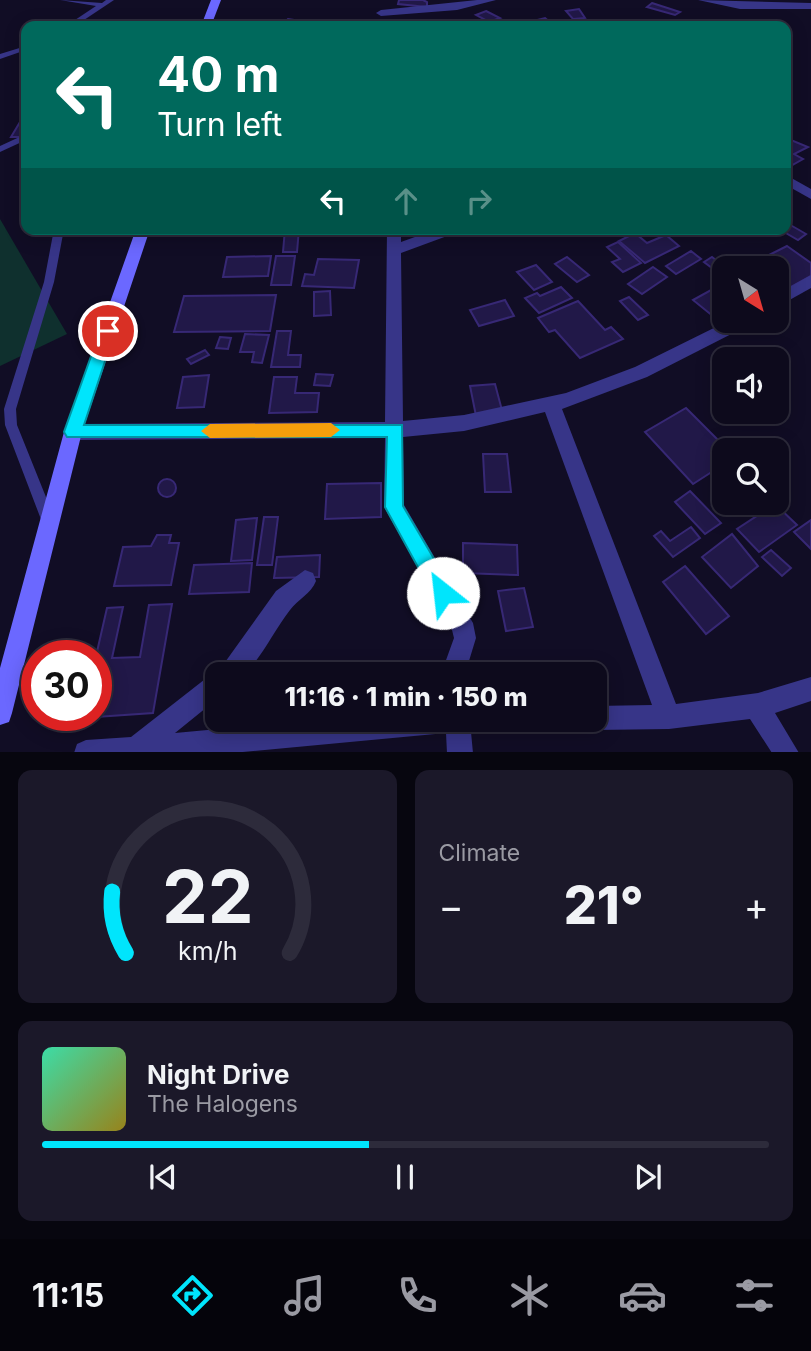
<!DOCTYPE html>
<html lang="en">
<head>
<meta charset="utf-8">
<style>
  :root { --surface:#0d0a1c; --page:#1b1829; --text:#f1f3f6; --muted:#9a9aa3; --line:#2d2b3b; --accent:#00e5fc }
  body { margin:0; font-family:Inter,sans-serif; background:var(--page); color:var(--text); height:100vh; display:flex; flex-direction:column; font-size:26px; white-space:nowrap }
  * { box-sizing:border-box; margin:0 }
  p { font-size:23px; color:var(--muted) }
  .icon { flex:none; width:38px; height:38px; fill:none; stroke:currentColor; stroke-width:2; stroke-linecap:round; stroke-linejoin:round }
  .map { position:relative; height:752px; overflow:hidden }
  .panel { display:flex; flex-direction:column; gap:18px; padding:18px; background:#07060f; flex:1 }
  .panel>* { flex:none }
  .banner { position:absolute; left:21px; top:21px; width:770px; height:214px; border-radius:14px; box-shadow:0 4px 18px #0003,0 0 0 2px var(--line); background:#00695c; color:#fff; overflow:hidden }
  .needle { width:46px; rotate:143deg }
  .tools { position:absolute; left:712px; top:256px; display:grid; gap:14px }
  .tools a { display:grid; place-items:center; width:77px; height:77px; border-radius:14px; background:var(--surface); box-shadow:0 4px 18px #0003,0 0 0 2px var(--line); font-size:35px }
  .speed { position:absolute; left:21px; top:640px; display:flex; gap:14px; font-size:35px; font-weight:700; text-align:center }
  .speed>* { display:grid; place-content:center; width:91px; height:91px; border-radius:50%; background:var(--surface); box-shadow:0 4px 18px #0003,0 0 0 2px var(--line); line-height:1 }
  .speed .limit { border:10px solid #d22; background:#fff; color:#111 }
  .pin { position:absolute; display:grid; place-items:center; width:60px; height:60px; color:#fff; margin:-30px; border:4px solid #fff; border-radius:50%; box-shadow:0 2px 7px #0007 }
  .me { position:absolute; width:77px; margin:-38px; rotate:331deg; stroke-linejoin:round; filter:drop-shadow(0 0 5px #0008) }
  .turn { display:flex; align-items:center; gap:24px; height:147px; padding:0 21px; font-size:32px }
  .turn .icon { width:91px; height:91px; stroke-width:2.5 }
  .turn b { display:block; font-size:49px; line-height:60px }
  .lanes { display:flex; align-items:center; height:66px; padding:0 21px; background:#0003; justify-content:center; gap:35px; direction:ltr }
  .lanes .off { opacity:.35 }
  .big { font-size:52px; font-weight:800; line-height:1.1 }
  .panel .tile { flex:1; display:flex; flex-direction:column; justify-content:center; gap:10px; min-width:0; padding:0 24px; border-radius:14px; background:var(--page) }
  .panel .dial { align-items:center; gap:0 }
  .dial svg { height:182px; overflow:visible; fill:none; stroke:var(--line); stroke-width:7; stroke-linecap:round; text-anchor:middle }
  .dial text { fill:var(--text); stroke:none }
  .song { display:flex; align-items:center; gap:21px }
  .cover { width:84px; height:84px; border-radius:10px; background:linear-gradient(135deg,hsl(160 70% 55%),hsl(50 70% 35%)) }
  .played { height:7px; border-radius:4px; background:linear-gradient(90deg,var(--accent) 45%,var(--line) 45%) }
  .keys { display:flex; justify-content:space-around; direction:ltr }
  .heat { display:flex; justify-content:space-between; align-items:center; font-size:38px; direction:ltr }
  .panel .tiles { flex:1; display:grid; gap:18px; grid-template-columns:1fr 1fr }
  .tile:last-child { grid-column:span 2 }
  .trip { position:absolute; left:205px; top:662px; width:402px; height:70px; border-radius:14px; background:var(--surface); box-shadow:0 4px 18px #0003,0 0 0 2px var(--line); font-weight:800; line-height:70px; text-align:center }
  .tabs { display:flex; height:112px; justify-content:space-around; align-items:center; background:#05040b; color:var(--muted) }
  .tabs .icon { width:49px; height:49px }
  .tabs .selected { color:var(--accent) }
  .tabs b { font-size:32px; color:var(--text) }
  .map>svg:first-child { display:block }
  .green { fill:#0f302e }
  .building { fill:#211848; stroke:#372875; stroke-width:2 }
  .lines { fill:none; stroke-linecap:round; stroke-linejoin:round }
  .lane { fill:#373588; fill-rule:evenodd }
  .street { fill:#373588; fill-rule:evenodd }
  .secondary { fill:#6b68ff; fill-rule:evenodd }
  .route { fill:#00e5fc; stroke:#0095a4; stroke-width:2 }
  .slow { fill:#f59e0b }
</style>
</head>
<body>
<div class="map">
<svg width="811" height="753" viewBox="0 0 811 753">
  <rect width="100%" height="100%" fill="#110d25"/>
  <!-- green -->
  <path class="green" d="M0 219 67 334 0 366Z"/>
  <!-- building -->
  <g class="building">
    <path d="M399 0H423L427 2V7L398 4Z"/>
    <path d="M652 3 680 12 675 15 647 7Z"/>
    <path d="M579 9 585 18 573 19 566 11Z"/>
    <path d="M486 11 500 18 489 22 476 15Z"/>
    <path d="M545 18 551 23 529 26 525 23Z"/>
    <path d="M288 19 319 24H331L329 26H281Z"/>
    <path d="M23 117H26V130L22 137H11Z"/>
    <path d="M786 138 808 147 794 154 803 159 787 168Z"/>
    <path d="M787 223 806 234 798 240 779 229H786Z"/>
    <path d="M285 229H299L297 252H283Z"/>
    <path d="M635 233 647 243 666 235 679 246 645 263 619 241Z"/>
    <path d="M618 242 641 263 623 272 612 262 620 259 607 247Z"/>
    <path d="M787 246 811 263V276L791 287 777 276V268L763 266 775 260 769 255Z"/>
    <path d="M691 251 701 259 676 274 666 266Z"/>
    <path d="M271 256 268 276 223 277 227 257Z"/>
    <path d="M276 256H295L291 285H271Z"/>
    <path d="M567 257 589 275 577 282 555 264Z"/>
    <path d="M712 257 726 268 724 277 704 262Z"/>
    <path d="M318 259 359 260 354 288 302 286 305 274 314 275Z"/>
    <path d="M536 265 552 282 534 290 517 272Z"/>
    <path d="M653 267 667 277 642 294 628 284Z"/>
    <path d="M722 284 724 286V320H732L724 325 693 300Z"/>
    <path d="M561 287 572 298 539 313 525 298 537 293 540 296Z"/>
    <path d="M330 291 331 315 314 316V292Z"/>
    <path d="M276 295 270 331 174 332 184 296Z"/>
    <path d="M629 297 648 315 638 320 620 301Z"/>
    <path d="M505 300 514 316 479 326 470 310Z"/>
    <path d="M578 301 605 330 611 327 623 339 580 358 555 330 549 332 538 318Z"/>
    <path d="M277 331H291L288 355H301L300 367H271Z"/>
    <path d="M245 334 269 335 262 363 252 362 254 352H240Z"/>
    <path d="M220 337 231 338 228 349 216 348Z"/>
    <path d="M205 350 209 355 191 364 187 359Z"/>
    <path d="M316 374 333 375 330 386 314 385Z"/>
    <path d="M209 375 204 407 177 408 183 377Z"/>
    <path d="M274 377H297L295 393H319L317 412 269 413Z"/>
    <path d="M495 384 503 414 476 416 470 386Z"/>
    <path d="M686 408 728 450H724V464L693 484 645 432Z"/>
    <path d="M483 454H507L511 492H485Z"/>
    <circle cx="167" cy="488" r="9"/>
    <path d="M381 483V517L325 519 327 484Z"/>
    <path d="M690 491 721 523 705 534 675 502Z"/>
    <path d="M775 504 797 525 759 552 737 529Z"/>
    <path d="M264 517H278L272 565H257Z"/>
    <path d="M257 518 252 560 231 561 236 520Z"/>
    <path d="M811 520V549L794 532Z"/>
    <path d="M691 527 700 538 673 557 654 536 661 531 670 541Z"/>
    <path d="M732 534 758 566 731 588 702 557Z"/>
    <path d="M157 535H171L169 543H179L171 585 114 586 123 547 151 546Z"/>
    <path d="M463 543 517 545 518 575 463 573Z"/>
    <path d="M771 550 791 568 782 576 762 557Z"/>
    <path d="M320 555 319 577 274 578 277 557Z"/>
    <path d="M252 563 249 592 189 594 194 565Z"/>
    <path d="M685 566 729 616 706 634 663 582Z"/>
    <path d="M524 588 533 627 506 631 498 591Z"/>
    <path d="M172 604 153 713 81 718 96 716V656L107 608 123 607 112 658 140 657 149 605Z"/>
  </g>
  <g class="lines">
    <!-- lane -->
    <g class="lane">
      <path d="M60 0 102 3 106 0H114L75 26H66L96 6Z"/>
      <path d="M26 46V50L0 59V54Z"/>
      <path d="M26 134V140L0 152V146Z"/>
      <path d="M54 229H64L54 282 16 409 17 425 56 522 54 527 49 529 44 527 42 522 5 425 4 409 44 282Z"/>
    </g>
    <!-- street -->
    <g class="street">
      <path d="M477 0H496L457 10 381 16 376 13 381 10Z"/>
      <path d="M698 0 811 3V9H740Z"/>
      <path d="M786 175 811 189V199L786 185Z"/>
      <path d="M387 229H401V242L437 229H460L458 232 401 253 403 421 464 415 566 393 635 367 730 320H753L751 324 647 377 562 409 676 704 758 693 811 677V701L775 713 799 753H772L750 719 669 729 595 730 586 727 583 719H595V706L652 705 545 412 464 431 403 437 404 505 473 623 476 638 465 674H441L454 638 451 626 384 507 385 438 73 440 66 438 64 432 66 426 73 424 385 422Z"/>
      <path d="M811 275V288L777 307V294Z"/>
      <path d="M305 570 313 573 316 581C311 594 298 599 290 610 274 631 263 655 245 674H217V699L175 733 327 719H513L510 728 501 731 471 732 473 753H447L446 733 232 753H74L77 744 86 740 131 737 209 676 218 672 276 591Z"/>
    </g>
    <!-- secondary -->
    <g class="secondary">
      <path d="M211 0H221L211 26H201Z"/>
      <path d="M136 229H150L82 432 12 713 9 722 0 725V668L64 432Z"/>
    </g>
  </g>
  <!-- route -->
  <path class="route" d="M108 325 115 331 84 425H402L403 506 450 586 453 593 450 600 443 603 436 600 385 507 387 437H67L64 432 100 331Z"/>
  <!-- slow -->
  <path class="slow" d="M331 423 340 430 331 437 210 438 201 431 210 424Z"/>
</svg>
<div class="tools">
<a><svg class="needle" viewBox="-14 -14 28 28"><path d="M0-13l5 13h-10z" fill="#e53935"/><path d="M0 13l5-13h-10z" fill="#9a9aa3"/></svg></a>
<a><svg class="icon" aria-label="sound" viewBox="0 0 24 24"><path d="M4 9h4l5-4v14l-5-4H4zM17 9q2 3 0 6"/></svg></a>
<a><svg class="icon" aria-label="search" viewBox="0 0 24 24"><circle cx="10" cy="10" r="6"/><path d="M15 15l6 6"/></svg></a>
</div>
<div class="speed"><div class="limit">30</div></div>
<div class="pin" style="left:108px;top:331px;background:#d93025"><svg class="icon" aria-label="arrive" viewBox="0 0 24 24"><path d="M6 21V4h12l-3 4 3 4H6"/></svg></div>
<svg class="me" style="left:443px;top:593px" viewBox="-20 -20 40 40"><circle r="19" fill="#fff"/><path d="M0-13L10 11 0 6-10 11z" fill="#00e5fc"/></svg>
<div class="trip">11:16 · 1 min · 150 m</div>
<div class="banner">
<div class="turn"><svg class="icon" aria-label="left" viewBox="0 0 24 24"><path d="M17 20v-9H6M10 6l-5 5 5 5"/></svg><div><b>40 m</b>Turn left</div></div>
<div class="lanes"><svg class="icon" aria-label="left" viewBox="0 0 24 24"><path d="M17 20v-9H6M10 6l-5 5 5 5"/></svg><svg class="icon off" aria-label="ahead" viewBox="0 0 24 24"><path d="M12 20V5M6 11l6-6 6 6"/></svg><svg class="icon off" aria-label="right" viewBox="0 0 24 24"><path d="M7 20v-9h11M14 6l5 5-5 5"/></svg></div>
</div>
</div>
<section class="panel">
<div class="tiles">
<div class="tile dial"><svg viewBox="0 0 100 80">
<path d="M14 69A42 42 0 1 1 86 69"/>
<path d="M14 69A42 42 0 0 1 8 42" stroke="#00e5fc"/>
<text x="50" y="56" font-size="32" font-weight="700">22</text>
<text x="50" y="72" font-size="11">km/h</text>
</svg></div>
<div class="tile"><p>Climate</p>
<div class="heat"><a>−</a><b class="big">21°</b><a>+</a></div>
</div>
<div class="tile">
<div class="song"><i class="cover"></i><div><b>Night Drive</b><p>The Halogens</p></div></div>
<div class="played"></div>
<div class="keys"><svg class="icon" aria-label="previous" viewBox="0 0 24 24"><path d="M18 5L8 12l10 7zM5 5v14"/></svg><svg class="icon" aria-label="pause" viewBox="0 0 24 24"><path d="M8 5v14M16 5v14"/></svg><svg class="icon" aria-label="next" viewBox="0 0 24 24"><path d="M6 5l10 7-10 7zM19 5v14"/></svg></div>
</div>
</div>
</section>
<nav class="tabs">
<b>11:15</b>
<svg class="icon selected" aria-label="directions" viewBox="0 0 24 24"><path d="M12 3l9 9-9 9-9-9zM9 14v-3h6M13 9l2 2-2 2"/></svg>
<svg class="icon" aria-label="music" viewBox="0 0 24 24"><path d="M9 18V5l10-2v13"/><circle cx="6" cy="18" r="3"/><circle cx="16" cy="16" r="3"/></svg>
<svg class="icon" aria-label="phone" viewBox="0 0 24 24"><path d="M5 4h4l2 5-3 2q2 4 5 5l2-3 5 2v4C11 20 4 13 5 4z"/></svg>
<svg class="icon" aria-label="climate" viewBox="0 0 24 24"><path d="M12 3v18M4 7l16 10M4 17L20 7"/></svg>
<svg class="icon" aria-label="car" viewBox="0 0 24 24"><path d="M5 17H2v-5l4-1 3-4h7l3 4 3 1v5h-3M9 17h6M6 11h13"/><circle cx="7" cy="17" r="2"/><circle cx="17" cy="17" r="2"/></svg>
<svg class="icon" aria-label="filters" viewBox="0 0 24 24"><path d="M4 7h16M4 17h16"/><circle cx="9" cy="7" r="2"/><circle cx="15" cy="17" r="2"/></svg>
</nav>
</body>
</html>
